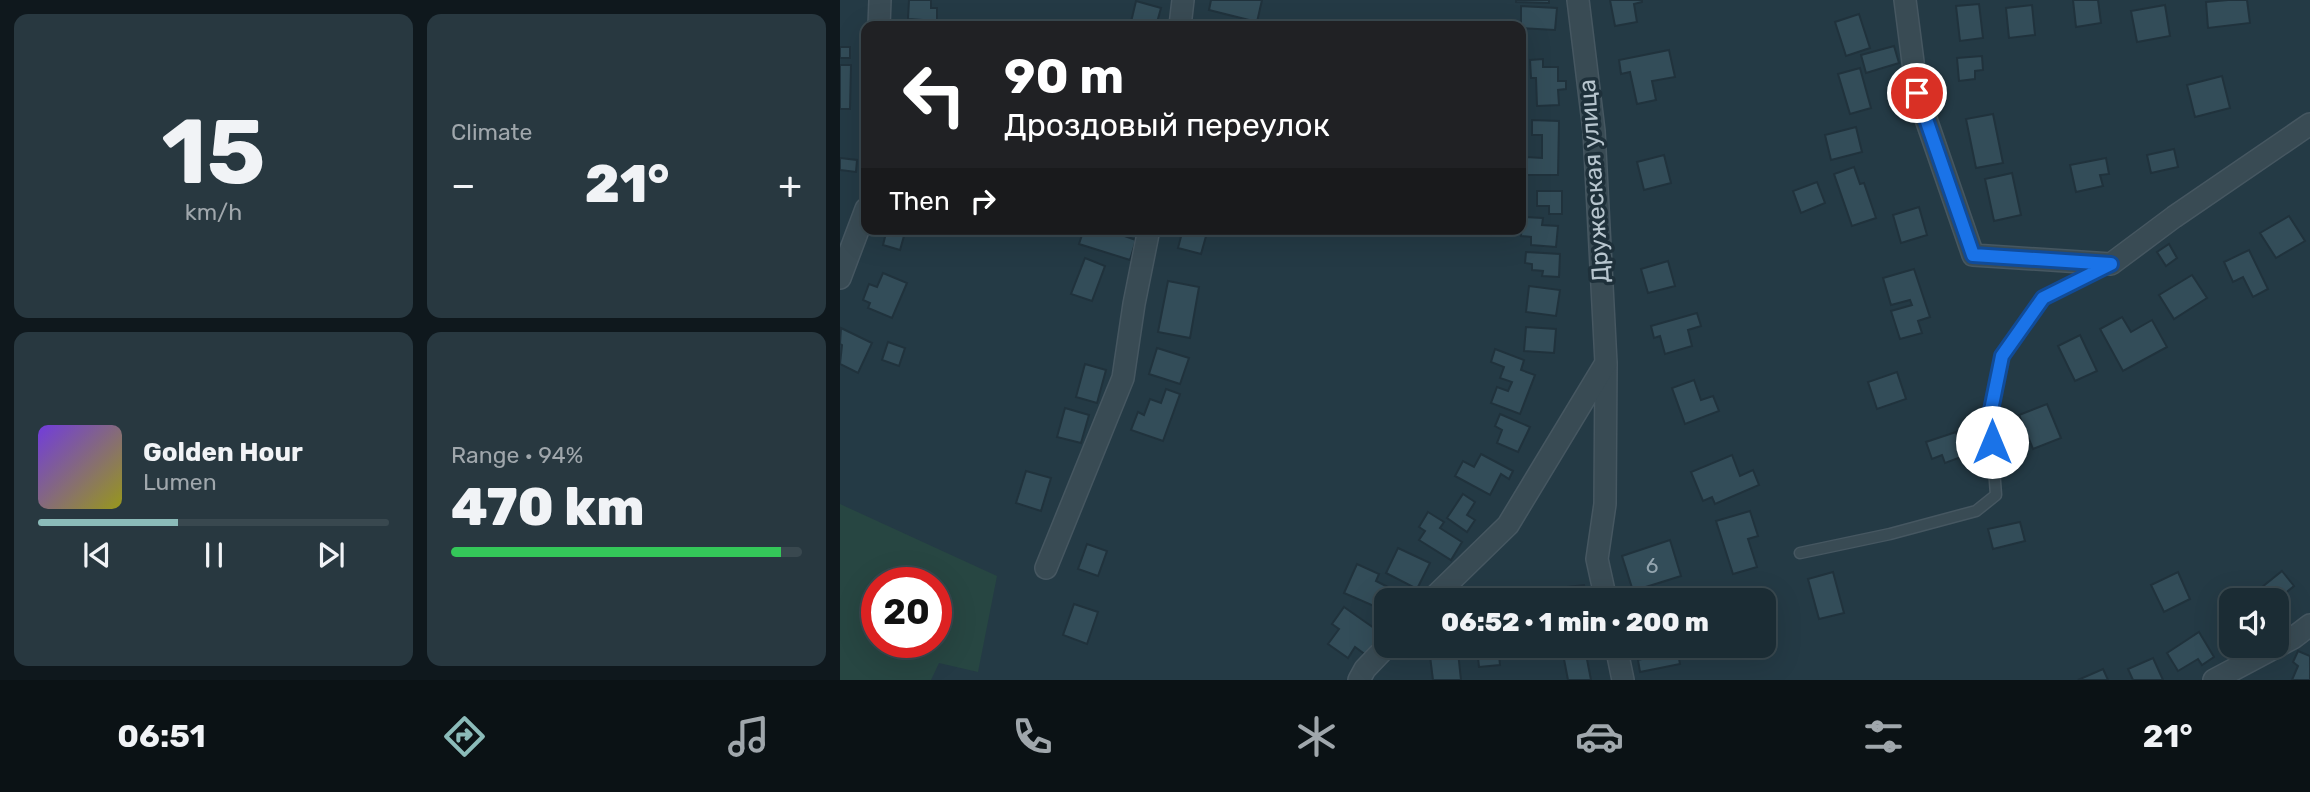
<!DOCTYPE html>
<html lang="en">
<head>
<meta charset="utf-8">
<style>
  :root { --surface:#1b2c34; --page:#283840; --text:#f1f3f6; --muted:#a0a7ac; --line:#39484f; --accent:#8bbbb9 }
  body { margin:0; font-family:Rubik,sans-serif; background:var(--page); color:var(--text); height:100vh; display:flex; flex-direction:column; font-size:26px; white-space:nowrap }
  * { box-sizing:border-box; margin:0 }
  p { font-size:23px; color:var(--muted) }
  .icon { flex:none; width:38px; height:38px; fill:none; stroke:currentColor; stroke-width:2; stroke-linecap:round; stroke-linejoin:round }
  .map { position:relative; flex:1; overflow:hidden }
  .panel { display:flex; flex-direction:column; gap:14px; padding:14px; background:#0f181d; width:840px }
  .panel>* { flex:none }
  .banner { position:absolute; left:21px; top:21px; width:665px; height:214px; border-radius:14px; box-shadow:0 7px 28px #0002,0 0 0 2px var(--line); background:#202124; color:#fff; overflow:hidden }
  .fabs { position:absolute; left:1379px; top:588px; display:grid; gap:14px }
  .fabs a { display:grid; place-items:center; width:70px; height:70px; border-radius:14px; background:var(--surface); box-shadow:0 7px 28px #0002,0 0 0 2px var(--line); font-size:35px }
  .speed { position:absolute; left:21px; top:567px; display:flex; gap:14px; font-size:35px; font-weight:700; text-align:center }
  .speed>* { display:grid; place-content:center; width:91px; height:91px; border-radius:50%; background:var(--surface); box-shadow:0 7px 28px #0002,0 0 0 2px var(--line); line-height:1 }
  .speed .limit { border:10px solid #d22; background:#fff; color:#111 }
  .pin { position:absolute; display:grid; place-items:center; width:60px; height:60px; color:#fff; margin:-30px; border:4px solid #fff; border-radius:50%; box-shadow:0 2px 7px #0007 }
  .me { position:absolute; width:77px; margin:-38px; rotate:0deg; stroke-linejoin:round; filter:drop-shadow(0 0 5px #0008) }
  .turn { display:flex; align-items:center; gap:24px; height:147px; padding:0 28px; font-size:32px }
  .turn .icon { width:91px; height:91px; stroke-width:2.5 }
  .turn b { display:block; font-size:49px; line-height:60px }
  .then { display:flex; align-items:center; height:66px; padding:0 28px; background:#0003; gap:14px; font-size:26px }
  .big { font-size:52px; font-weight:800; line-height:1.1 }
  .panel .card { flex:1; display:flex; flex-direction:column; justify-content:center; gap:10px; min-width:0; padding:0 24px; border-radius:14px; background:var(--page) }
  .panel .dial { align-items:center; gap:0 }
  .dial b { font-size:91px; line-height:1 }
  .song { display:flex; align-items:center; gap:21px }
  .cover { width:84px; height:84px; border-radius:10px; background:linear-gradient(135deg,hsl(260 70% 55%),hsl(60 70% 35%)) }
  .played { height:7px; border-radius:4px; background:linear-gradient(90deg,var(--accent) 40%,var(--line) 40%) }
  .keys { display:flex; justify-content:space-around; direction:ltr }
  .heat { display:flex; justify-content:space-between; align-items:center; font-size:38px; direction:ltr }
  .charge { height:10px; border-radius:5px; background:linear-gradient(90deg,#34c759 94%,var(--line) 0) }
  .panel .tiles { flex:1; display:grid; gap:14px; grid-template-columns:repeat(2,1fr) }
  .trip { position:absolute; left:534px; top:588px; width:402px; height:70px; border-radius:14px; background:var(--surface); box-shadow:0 7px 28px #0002,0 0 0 2px var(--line); font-weight:800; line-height:70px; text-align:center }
  .menu { display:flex; height:112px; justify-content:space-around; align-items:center; background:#0b1215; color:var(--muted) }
  .menu .icon { width:49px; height:49px }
  .menu .selected { color:var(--accent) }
  .menu b { font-size:32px; color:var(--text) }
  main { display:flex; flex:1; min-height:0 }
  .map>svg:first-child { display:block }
  .green { fill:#274642; fill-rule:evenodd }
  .building { fill:#334d59; stroke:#20323c; stroke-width:2 }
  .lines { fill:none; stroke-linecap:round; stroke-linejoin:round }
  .lane-casing { stroke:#465761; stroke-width:13 }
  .street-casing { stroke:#465761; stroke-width:24 }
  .lane { stroke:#394b54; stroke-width:10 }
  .street { stroke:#394b54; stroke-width:21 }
  .route-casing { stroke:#114b97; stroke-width:18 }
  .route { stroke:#1a73e8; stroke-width:12 }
  .labels { text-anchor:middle; stroke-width:7; stroke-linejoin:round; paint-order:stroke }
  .number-label { font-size:21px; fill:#95a6b0 }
  .street-label { font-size:24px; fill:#b7c5ce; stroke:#1e303a }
</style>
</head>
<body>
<main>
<section class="panel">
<div class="tiles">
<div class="card dial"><b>15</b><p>km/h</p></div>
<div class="card"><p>Climate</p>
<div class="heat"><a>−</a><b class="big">21°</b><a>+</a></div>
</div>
<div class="card">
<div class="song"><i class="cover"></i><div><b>Golden Hour</b><p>Lumen</p></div></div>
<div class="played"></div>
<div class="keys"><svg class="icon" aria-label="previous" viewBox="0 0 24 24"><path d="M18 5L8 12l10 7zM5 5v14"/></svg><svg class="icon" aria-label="pause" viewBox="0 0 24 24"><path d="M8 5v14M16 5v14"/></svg><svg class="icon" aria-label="next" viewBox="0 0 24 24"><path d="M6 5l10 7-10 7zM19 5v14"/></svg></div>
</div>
<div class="card"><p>Range · 94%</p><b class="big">470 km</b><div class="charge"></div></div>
</div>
</section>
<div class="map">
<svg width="1470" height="680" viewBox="0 0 1470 680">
  <rect width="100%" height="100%" fill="#243a45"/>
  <!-- green -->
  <path class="green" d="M0 504 157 576 138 672 99 663 91 680H0ZM37 583H96V642H37Z"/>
  <!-- building -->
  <g class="building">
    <path d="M69 0H91V8H97V21L68 19Z"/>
    <path d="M371 0H422L417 22 369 10Z"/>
    <path d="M676 0H709V3L676 2Z"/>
    <path d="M770 0H802V2L794 4 797 22 775 26Z"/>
    <path d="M1233 0H1258L1261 23 1236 27Z"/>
    <path d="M1388 0H1407L1410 23 1368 28 1366 2Z"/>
    <path d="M296 1 321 8 316 26 291 22Z"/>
    <path d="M1139 4 1143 38 1120 41 1116 6Z"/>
    <path d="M1192 5 1195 35 1169 38 1166 8Z"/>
    <path d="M1325 5 1330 36 1297 42 1291 11Z"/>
    <path d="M681 6 717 8 715 30 681 28Z"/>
    <path d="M1019 14 1030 48 1006 56 995 22Z"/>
    <path d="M1054 46 1059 63 1026 73 1021 55Z"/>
    <rect x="0" y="47" width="10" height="11"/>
    <path d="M829 50 835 77 812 81 816 100 797 104 790 72 781 74 779 60Z"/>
    <path d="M1142 56 1143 70 1135 71V79L1119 81 1117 58Z"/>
    <path d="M703 59V67H718V81H726V89L718 90 719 105 697 106 696 78H691L690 60Z"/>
    <path d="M0 65H11L10 109H0Z"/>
    <path d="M1020 68 1031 108 1010 114 998 74Z"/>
    <path d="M1382 76 1390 108 1355 117 1347 85Z"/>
    <path d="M1153 114 1163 163 1136 168 1126 119Z"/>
    <path d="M692 120 719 121 718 175H686V157L702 158V135H692Z"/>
    <path d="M1016 127 1022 152 991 160 985 135Z"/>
    <path d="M1334 149 1338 167 1311 173 1307 155Z"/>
    <path d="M824 155 831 183 804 190 797 162Z"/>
    <path d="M0 158 17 160 16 172 0 170Z"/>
    <path d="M1266 158 1269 174 1260 175 1263 186 1236 192 1230 165Z"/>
    <path d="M1014 167 1020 184 1024 183 1036 218 1012 226 994 174Z"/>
    <path d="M1172 173 1181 215 1154 221 1145 179Z"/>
    <path d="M977 182 985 203 961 213 953 191Z"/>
    <path d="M697 191H722V214H709V206H697Z"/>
    <path d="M1079 207 1087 235 1061 243 1053 215Z"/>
    <path d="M1449 216 1465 241 1436 258 1420 233Z"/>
    <path d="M682 217 703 218 702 225 718 226 716 247 691 245V237L681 236Z"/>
    <path d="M47 229H66L60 250 43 245Z"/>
    <path d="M244 229H277L276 233 296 240 290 260 239 244Z"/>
    <path d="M343 229H368L361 254 338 248Z"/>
    <path d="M1329 244 1337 258 1326 266 1317 252Z"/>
    <path d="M1409 250 1428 289 1413 297 1403 277 1393 282 1384 262Z"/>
    <path d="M686 252 720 254 719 277 702 276 703 271 692 270V264L685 263Z"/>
    <path d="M245 258 265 266 252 301 231 294Z"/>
    <path d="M828 261 835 286 808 293 801 269Z"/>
    <path d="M1074 269 1090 317 1078 321 1082 333 1060 339 1051 311 1072 305 1070 300 1051 305 1043 278Z"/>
    <path d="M43 273 67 283 52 318 28 308 30 303 23 300 29 284 37 287Z"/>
    <path d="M1352 275 1367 298 1334 319 1319 295Z"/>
    <path d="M328 281 359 287 350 338 318 332Z"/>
    <path d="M689 286 720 290 716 316 686 312Z"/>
    <path d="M857 313 861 326 848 330 852 346 825 354 820 336 814 338 811 326Z"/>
    <path d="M1282 317 1291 332 1312 320 1327 347 1283 371 1260 329Z"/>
    <path d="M686 327 716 329 714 353 684 351Z"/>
    <path d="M1 328 32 343 18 373 0 364 2 345 0 344Z"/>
    <path d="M1240 335 1257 371 1235 381 1218 346Z"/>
    <path d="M48 342 65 348 59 366 42 360Z"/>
    <path d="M317 348 349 358 340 384 309 374Z"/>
    <path d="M655 349 684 360 681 370 695 375 680 414 651 403 657 387 668 391 672 382 660 378 664 367 651 362Z"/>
    <path d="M245 364 266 370 257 403 236 397Z"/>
    <path d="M1057 372 1066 399 1037 409 1028 382Z"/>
    <path d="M854 380 861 400 873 396 879 411 845 424 832 388Z"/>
    <path d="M326 389 340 394 323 441 291 430 298 412 304 415 310 399 321 403Z"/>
    <path d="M1207 404 1221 438 1193 449 1179 415Z"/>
    <path d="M225 408 249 415 241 443 217 437Z"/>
    <path d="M660 414 690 427 678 452 657 443 662 430 655 426Z"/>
    <path d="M1116 432 1124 456 1105 463 1102 455 1092 459 1086 442Z"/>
    <path d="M641 454 673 471 669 479 661 474 650 495 615 476 623 461 634 467Z"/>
    <path d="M892 455 900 476 913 470 919 485 875 504 872 497 863 501 851 472Z"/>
    <path d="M186 471 211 478 201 511 176 503Z"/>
    <path d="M623 494 635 502 627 515 635 520 627 532 607 518Z"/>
    <path d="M910 511 918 536 908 539 917 567 893 574 876 521Z"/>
    <path d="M588 512 604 522 600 528 622 542 611 560 579 540 585 531 579 527Z"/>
    <path d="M1180 522 1185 541 1153 549 1148 529Z"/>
    <path d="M830 540 841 576 793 591 782 556Z"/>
    <path d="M247 544 267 551 258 576 238 569Z"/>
    <path d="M558 548 590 563 577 589 546 573Z"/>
    <path d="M517 564 539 574 536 581 552 589 543 610 504 593Z"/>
    <path d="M1442 571 1454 586 1437 600H1406Z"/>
    <path d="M993 572 1004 613 979 619 968 579Z"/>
    <path d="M1338 572 1350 599 1324 612 1311 585Z"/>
    <path d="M744 585 746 600H711L710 589Z"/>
    <path d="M692 589 694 600H660L659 594Z"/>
    <path d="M234 604 258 612 247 644 223 635Z"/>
    <path d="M504 607 541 633 526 655 515 647 508 658 488 644 499 629 492 624Z"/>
    <path d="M1359 632 1374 657 1362 665 1358 659 1338 671 1327 653Z"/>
    <path d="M637 646H658L660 665 639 667Z"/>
    <path d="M804 646H828V649L837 648 840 664 800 672 798 660 806 658Z"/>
    <path d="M745 649 751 680H728L723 654Z"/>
    <path d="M1458 651 1470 656V680H1452L1458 666 1453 662Z"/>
    <path d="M618 652 621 680H593L590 656Z"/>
    <path d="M1313 658 1323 680H1293L1288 669Z"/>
    <path d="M1263 669 1268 680H1238Z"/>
  </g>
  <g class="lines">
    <defs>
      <path id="lane" d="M960 553 1050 534 1136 511 1156 495 1150 415 1162 356 1203 298 1265 267"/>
      <g id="street">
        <path d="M1065 0 1077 93 1133 255 1271 264 1334 217 1470 124"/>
        <path d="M39 26 40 0"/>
        <path d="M340 26 343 0"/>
        <path d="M0 278 26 209"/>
        <path d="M766 365 765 504 757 559 766 600"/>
        <path d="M206 568 283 378 294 304 309 229"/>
        <path d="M591 600 668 525 766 363 754 131 738 0"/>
        <path d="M776 646 783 680"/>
        <path d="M519 680 525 669 547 646"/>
        <path d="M1374 680 1453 638 1470 625"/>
      </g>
    </defs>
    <!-- lane casing -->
    <use href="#lane" class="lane-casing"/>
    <!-- street casing -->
    <use href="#street" class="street-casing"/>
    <!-- lane -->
    <use href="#lane" class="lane"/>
    <!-- street -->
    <use href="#street" class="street"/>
  </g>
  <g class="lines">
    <defs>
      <path id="route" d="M1077 93 1133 255 1271 264 1203 298 1162 356 1150 415 1152 442"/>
    </defs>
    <!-- route casing -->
    <use href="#route" class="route-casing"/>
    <!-- route -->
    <use href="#route" class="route"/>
  </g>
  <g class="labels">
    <!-- number labels -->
    <g class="number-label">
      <text x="812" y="573">6</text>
    </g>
    <!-- street labels -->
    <g class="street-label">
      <text transform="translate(754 181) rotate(-94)" y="8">Дружеская улица</text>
    </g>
  </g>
</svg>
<div class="fabs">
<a><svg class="icon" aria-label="sound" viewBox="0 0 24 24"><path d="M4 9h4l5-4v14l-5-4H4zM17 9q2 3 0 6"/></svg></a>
</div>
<div class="speed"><div class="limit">20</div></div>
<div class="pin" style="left:1077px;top:93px;background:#d93025"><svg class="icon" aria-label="arrive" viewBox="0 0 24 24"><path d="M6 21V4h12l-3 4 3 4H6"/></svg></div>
<svg class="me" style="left:1152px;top:442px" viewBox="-20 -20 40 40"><circle r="19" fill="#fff"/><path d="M0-13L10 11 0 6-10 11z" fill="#1a73e8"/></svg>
<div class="trip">06:52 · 1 min · 200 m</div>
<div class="banner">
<div class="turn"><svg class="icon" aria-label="left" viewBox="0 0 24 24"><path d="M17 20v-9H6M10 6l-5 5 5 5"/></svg><div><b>90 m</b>Дроздовый переулок</div></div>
<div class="then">Then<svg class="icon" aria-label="right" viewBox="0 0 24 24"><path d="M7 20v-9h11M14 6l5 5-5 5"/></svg></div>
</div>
</div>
</main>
<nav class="menu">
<b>06:51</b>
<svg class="icon selected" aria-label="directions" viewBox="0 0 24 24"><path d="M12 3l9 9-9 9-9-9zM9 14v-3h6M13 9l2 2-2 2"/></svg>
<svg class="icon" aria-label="music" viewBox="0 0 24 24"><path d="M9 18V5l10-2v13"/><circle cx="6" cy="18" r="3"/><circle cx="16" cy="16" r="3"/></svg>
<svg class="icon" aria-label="phone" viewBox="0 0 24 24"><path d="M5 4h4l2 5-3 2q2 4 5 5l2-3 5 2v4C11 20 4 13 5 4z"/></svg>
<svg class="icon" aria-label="climate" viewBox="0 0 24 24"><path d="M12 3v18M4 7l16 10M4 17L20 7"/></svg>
<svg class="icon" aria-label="car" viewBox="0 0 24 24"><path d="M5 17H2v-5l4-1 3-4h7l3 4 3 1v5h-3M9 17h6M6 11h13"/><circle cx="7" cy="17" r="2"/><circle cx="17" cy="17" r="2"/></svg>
<svg class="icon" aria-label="filters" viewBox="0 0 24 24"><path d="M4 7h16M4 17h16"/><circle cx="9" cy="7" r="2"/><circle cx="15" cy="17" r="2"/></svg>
<b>21°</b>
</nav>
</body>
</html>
